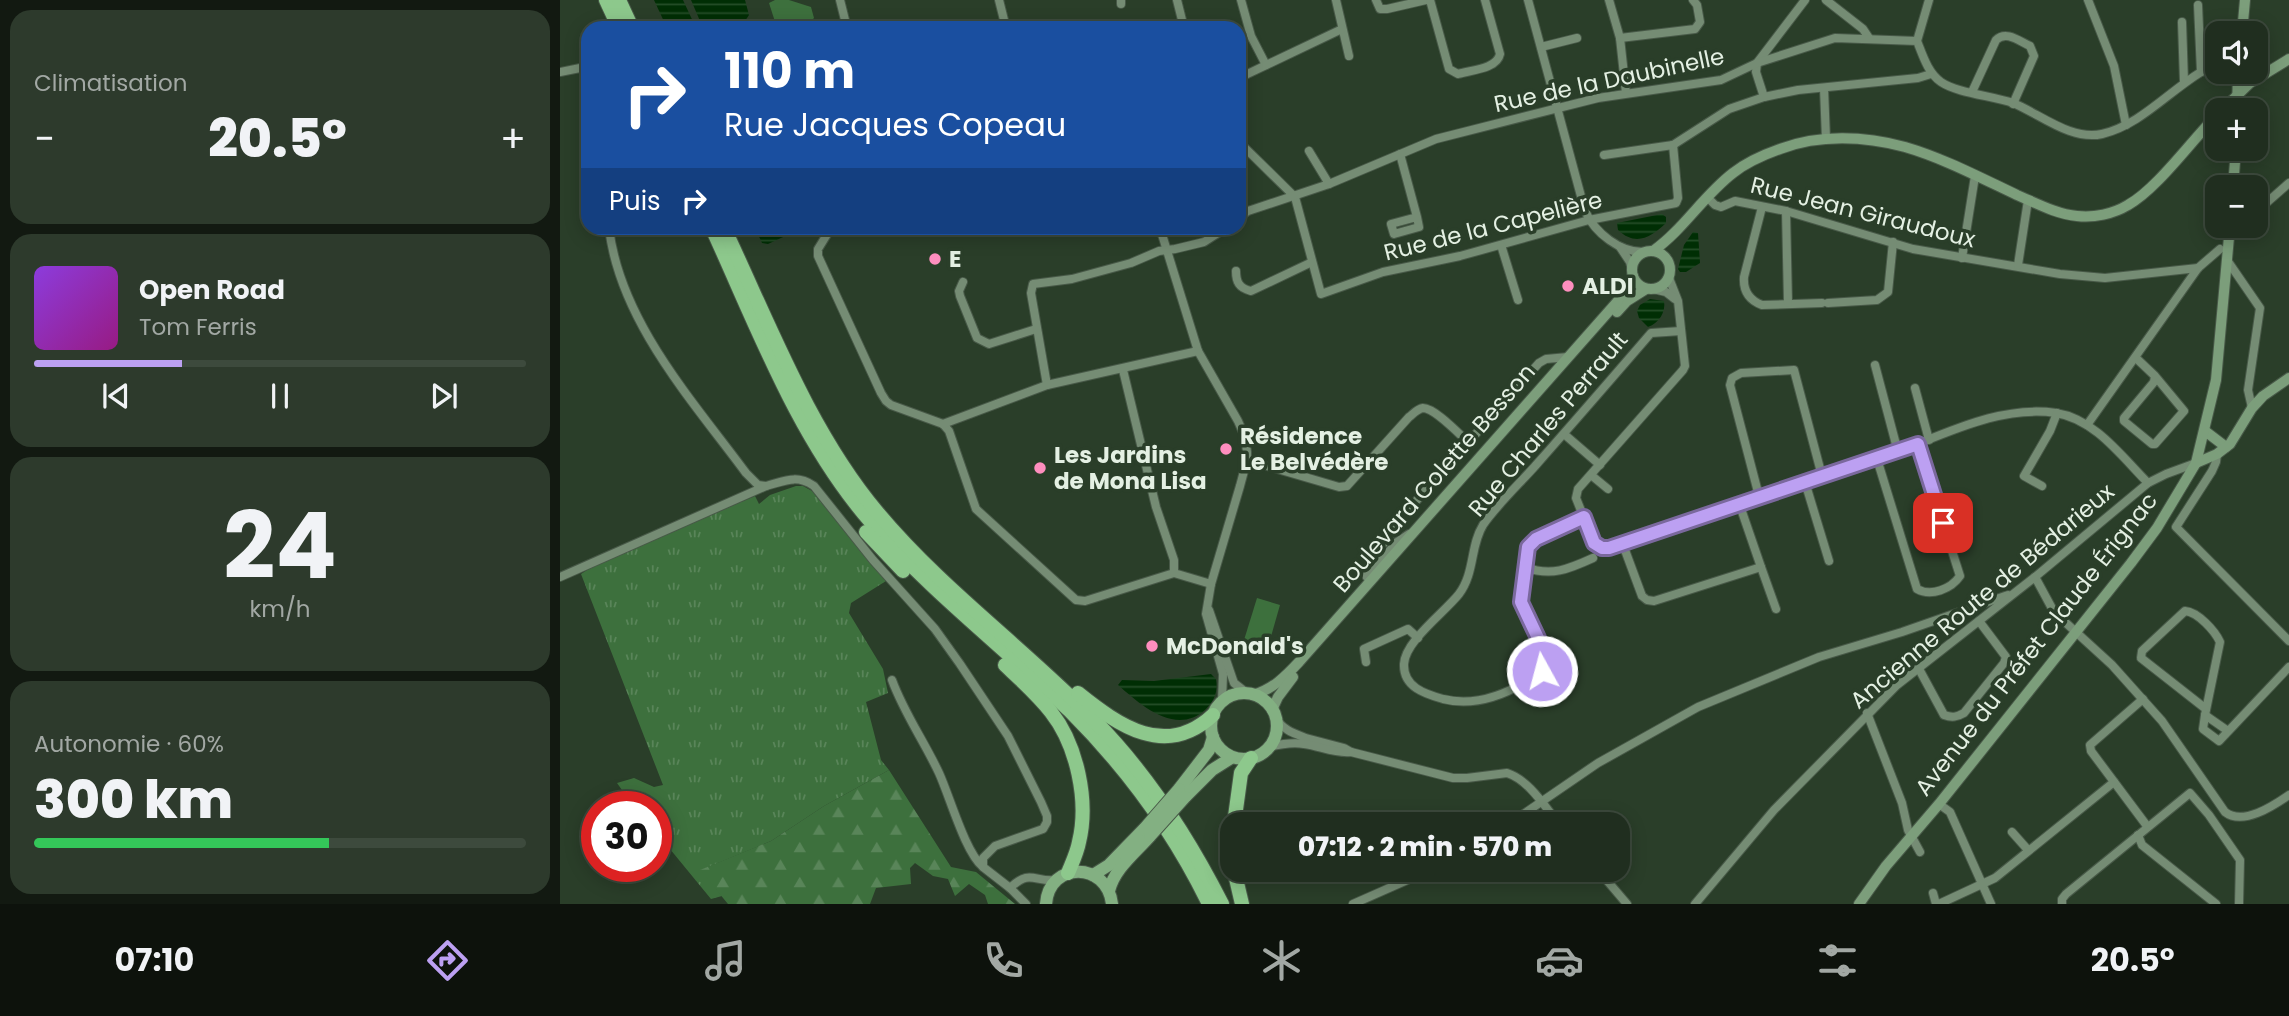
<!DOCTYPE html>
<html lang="fr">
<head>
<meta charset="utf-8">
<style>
  :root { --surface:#202e1f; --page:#2d3a2c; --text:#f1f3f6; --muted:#a2a8a4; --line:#3d4a3d; --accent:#bca0f2 }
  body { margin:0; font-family:Poppins,sans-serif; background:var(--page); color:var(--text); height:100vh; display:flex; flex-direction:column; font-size:26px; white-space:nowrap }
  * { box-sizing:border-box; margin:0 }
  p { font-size:23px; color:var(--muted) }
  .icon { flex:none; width:38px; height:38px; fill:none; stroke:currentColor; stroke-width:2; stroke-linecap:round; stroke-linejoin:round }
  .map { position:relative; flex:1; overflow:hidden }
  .side { display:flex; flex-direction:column; gap:10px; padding:10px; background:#121911; width:560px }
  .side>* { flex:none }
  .guide { position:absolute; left:21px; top:21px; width:665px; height:214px; border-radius:21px; box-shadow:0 4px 18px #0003,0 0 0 2px var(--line); background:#1a4fa0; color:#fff; overflow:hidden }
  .controls { position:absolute; left:1645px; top:21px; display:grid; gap:14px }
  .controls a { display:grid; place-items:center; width:63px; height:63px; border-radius:14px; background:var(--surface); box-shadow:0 4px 18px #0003,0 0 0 2px var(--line); font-size:35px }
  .speed { position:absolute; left:21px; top:791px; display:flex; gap:14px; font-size:35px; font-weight:700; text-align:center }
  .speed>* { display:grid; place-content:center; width:91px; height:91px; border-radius:50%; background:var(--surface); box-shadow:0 4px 18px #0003,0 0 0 2px var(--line); line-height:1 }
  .speed .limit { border:10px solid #d22; background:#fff; color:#111 }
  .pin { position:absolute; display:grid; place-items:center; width:60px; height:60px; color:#fff; margin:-30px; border-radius:14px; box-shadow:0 4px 10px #0006 }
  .me { position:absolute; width:77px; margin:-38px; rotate:353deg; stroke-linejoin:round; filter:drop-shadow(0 0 5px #0008) }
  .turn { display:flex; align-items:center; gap:24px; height:147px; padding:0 28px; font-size:32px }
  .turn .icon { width:91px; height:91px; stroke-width:2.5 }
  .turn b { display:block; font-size:49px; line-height:60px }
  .then { display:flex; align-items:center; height:66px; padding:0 28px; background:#0003; gap:14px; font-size:26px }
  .big { font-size:52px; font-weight:800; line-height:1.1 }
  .side .card { flex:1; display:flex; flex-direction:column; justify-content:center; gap:10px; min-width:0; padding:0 24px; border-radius:21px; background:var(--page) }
  .side .dial { align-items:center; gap:0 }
  .dial b { font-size:91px; line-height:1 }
  .song { display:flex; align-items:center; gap:21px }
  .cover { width:84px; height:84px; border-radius:10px; background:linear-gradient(135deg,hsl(270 70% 55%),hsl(310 70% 35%)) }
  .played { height:7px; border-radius:4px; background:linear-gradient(90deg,var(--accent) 30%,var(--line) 30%) }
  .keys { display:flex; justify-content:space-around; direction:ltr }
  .heat { display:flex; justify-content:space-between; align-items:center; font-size:38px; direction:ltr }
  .charge { height:10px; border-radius:5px; background:linear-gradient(90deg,#34c759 60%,var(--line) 0) }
  .trip { position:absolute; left:660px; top:812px; width:410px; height:70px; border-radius:21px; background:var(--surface); box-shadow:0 4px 18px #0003,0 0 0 2px var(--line); font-weight:800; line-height:70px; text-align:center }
  .dock { display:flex; height:112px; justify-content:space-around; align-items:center; background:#0d120c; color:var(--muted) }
  .dock .icon { width:49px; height:49px }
  .dock .on { color:var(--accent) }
  .dock b { font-size:32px; color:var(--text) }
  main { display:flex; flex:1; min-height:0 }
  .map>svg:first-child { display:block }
  .grass { fill:url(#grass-tufts) }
  .forest { fill:url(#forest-firs) }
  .park { fill:#3d703d }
  .water { fill:url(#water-rules) }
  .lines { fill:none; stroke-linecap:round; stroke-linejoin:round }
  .street-casing { stroke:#485948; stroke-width:10 }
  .secondary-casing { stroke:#485948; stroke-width:12 }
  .primary-casing { stroke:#485948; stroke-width:14 }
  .highway-casing { stroke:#485948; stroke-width:16 }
  .street { stroke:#758c74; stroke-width:8 }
  .secondary { stroke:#7c9e7b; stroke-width:10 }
  .primary { stroke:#83b082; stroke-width:12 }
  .highway { stroke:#8dc88c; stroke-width:14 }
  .primary-bridge-casing { stroke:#485948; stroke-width:14; stroke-linecap:butt }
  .primary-bridge { stroke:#83b082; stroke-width:12 }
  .route-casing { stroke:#7a689d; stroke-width:18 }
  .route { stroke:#bca0f2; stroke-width:12 }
  .poi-dot { fill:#fe8ebe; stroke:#2a3e29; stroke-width:2.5 }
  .labels { text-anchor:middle; stroke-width:7; stroke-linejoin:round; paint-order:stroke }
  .street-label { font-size:23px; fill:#e4f0e3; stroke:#2a3e29 }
  .poi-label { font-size:23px; font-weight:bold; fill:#e4f0e3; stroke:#2a3e29; text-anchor:start }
</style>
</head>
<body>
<main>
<section class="side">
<div class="card"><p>Climatisation</p>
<div class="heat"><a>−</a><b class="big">20.5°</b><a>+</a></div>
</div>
<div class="card">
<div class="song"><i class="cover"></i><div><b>Open Road</b><p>Tom Ferris</p></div></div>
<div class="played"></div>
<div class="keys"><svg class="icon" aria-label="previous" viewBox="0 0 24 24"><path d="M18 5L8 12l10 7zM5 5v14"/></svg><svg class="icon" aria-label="pause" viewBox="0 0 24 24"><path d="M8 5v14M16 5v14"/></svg><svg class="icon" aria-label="next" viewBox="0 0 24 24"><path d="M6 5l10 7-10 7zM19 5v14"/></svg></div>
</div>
<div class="card dial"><b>24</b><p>km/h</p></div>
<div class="card"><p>Autonomie · 60%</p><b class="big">300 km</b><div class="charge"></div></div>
</section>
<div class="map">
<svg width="1729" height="904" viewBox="0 0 1729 904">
  <defs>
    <pattern id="grass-tufts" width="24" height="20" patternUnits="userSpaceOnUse" patternTransform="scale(1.75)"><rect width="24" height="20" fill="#3d703d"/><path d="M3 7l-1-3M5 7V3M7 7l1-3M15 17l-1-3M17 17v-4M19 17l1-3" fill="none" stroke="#598559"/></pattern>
    <pattern id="forest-firs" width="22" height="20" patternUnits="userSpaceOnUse" patternTransform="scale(1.75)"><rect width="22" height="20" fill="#3d703d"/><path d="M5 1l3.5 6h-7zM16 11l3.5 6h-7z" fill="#598559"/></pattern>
    <pattern id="water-rules" width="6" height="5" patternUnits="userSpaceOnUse" patternTransform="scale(1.75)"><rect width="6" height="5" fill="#002e04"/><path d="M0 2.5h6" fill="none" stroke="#254d28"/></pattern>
  </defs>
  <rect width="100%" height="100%" fill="#2a3e29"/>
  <!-- grass -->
  <path class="grass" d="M236 486H243L252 491 326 581 291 603 289 613 323 669 328 693 306 702 321 760 329 770 264 806 211 841 141 870 162 896 151 899 96 832V807H74L57 783 74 778 94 787 103 785 21 574 36 564 195 496 199 504 210 495Z"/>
  <!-- forest -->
  <path class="forest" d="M329 770 391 867 416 872 455 904H428L425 895 409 884 395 896 388 879 373 876 355 863 350 868 351 884 316 888 310 904H168L140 870 211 841 264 806Z"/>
  <!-- park -->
  <g class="park">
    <path d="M215 0H229L251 7 254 18 244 28H217L209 3Z"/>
    <path d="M697 598 720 605 708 647 684 640Z"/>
  </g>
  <!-- water -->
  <g class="water">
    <path d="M94 0H123L136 28H107Z"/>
    <path d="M131 0H185L189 15 185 21 153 28H143Z"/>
    <path d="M1102 214 1106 217V223C1091 237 1076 247 1058 230L1057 223Z"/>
    <path d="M195 228H234V232L208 244 202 243Z"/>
    <path d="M1133 232 1138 233 1140 263 1126 272H1120L1118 269 1124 245Z"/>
    <path d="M1090 299 1104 301C1106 312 1099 323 1088 327L1079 318 1077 311 1080 305Z"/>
    <path d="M651 674 656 679C658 691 655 700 646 709 616 737 581 705 558 685L562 680 594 681Z"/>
  </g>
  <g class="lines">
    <defs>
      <g id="street">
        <path d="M280 0 287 28"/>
        <path d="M439 0 446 28"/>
        <path d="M561 0V4"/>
        <path d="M617 0 624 28"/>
        <path d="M681 0 691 36 706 65"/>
        <path d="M776 0 789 56"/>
        <path d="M816 0 820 9H827L866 0"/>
        <path d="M870 0 889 69 898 74C911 70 937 69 940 54L925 0"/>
        <path d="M968 0 1025 211C1035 233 1060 253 1085 252"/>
        <path d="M1049 0 1060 38 1066 93"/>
        <path d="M1266 0 1303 29 1309 38"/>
        <path d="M1528 0 1554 66 1566 125"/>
        <path d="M1638 5 1641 72"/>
        <path d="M1622 22 1624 82"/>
        <path d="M1060 38 1135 29 1140 22 1137 5 1133 0"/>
        <path d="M1357 41 1369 0"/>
        <path d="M981 47 1017 38"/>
        <path d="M0 72 25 67 28 69"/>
        <path d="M1660 72 1677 82"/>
        <path d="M679 78 782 29"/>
        <path d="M1264 88 1266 139"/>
        <path d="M1412 92 1436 40C1446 30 1459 41 1470 46L1474 56 1453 104"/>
        <path d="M1204 97 1196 72 1197 63 1245 0"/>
        <path d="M679 142 735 197 761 294 823 272 900 256 1029 220 1116 203 1118 198 1113 145"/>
        <path d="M749 151 769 184"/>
        <path d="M840 154 857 217 831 224 834 234 859 227 857 217"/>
        <path d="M1044 155 1113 145 1169 109 1204 97 1238 90 1358 78 1371 74"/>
        <path d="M1147 197 1155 205 1161 207 1175 201 1226 211 1353 249 1500 274 1545 278 1638 268"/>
        <path d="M1202 207 1184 277C1183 291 1189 300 1202 305L1262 303"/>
        <path d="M1226 211 1228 303"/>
        <path d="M1696 212 1729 183"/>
        <path d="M679 217 688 211 769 184 876 139 1038 98 1161 80 1197 63 1275 38 1357 41C1363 56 1368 73 1381 82 1397 93 1433 96 1453 103 1480 114 1511 141 1542 134 1580 125 1608 92 1641 72L1649 69 1657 70"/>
        <path d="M49 228C60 321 132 400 186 473L198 485 206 486"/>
        <path d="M271 228 258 249V256L321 393 326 401 331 405 383 424 389 431 416 509 516 600 525 601 614 573"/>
        <path d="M600 228 638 351 678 421 685 437 687 452V460L680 486 651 584 646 614 663 674 662 701"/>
        <path d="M1676 231 1682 226"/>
        <path d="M941 245 958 300"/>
        <path d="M1060 247 1070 262 1072 270"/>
        <path d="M1402 258 1415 176"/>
        <path d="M1667 260 1700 308 1688 390 1692 408"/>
        <path d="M1458 265 1468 200"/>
        <path d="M676 271C676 282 679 288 691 291L752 262"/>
        <path d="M1109 278 1118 301 1125 366 1123 370 1018 489 1016 498 1034 543 1042 548H1049C1077 536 1106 527 1135 518 1195 497 1257 479 1318 459 1375 440 1434 404 1496 413 1535 419 1562 457 1588 483"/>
        <path d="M403 282 399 291 400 296 417 338 429 344 476 329"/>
        <path d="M1093 289 1106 292 1115 299"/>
        <path d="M1268 303 1317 300 1328 292 1333 242"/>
        <path d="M1576 358 1595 376 1594 382 1564 418V421L1592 444H1595L1624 411 1595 376"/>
        <path d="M1315 365 1338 452"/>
        <path d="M563 370 596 507 614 560V573L651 584"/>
        <path d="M487 385 471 293 473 284 512 279 571 263 599 251 615 249 644 242 666 228"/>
        <path d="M1355 388 1369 440"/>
        <path d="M383 424 487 385 638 351"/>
        <path d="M1527 425 1638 268 1660 249"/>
        <path d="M1004 434 1040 465"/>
        <path d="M1657 454 1656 462 1652 471 1616 527 1729 641"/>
        <path d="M1317 459 1357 589C1371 597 1391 589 1400 576L1358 444"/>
        <path d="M687 460 779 487 787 486 849 417C853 414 857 409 863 408 875 408 900 435 909 443"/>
        <path d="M1031 475 1048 489"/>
        <path d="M1245 482 1269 561"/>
        <path d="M1482 486 1464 476 1490 431 1497 413"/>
        <path d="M1199 496 1170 385 1172 378 1181 373 1234 370 1262 476"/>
        <path d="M1023 517 976 539 968 547 961 602 977 638 983 657 982 671C953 692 919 708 883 699 865 694 843 687 844 664 845 641 885 612 899 594 915 573 910 546 923 525 935 507 961 482 976 465 1015 421 1053 377 1091 333L1121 331"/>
        <path d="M1062 542 1082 596 1087 600 1094 601 1201 567 1179 503"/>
        <path d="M965 567C991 577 1009 569 1033 558"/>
        <path d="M1201 567 1216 609"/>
        <path d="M0 577 206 486C225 481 236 474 254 486L313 560 375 629 400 664 448 736 481 802 487 816V822L483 829 435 846 423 858V867L450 888C471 868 474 883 497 880"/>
        <path d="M807 577 808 566 841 518 979 363 986 359 1008 357"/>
        <path d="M807 577 837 542 849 534"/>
        <path d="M1475 577 1494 612 1552 665 1602 721 1665 812C1683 826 1713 806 1729 795"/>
        <path d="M649 610 674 683 688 694"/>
        <path d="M806 662 804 649 848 629 858 638"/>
        <path d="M1359 669 1384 715C1392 718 1397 717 1404 713L1444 663 1446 657 1419 621"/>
        <path d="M332 680C344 713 364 741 379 773 390 797 405 852 423 867"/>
        <path d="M1583 699 1530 745 1531 751 1587 826"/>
        <path d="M1307 713 1342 803 1348 830 1360 852"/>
        <path d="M1645 715 1660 642C1655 631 1638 612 1625 611L1582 651 1581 658 1646 709"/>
        <path d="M715 717C723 730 733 733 746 738L784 748 791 752 893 778H907L947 773C969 780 985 807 999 824"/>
        <path d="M1668 731 1645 715 1643 729 1659 741 1729 667"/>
        <path d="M709 747C721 744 732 742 744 744 760 746 775 754 791 752"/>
        <path d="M1379 804 1390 812 1431 904"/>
        <path d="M949 824 1038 763 1138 707 1259 657 1342 632 1448 595"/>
        <path d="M1452 832 1468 850"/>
        <path d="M1578 835 1582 845 1656 904"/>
        <path d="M1038 870 1067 904"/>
        <path d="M450 888 466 904"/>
        <path d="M1373 893 1376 904"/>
        <path d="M793 904 870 870"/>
        <path d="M1135 904 1214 810 1337 685 1475 577 1588 483 1606 474 1636 463"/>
        <path d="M1379 904 1435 878 1554 782"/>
        <path d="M1502 904V899L1506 894 1630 793 1649 815 1680 860 1679 904"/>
      </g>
      <g id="secondary">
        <path d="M1682 33 1685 0"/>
        <path d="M1662 110 1690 83 1729 59"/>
        <path d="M1677 110 1678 72"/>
        <path d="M1673 187 1676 149"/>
        <circle cx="1091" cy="270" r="19"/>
        <path d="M1093 251C1124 229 1143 196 1173 173 1187 162 1203 155 1220 149 1259 134 1305 136 1345 147 1383 158 1421 178 1457 195 1476 203 1496 214 1517 216 1534 218 1553 214 1568 205 1597 189 1632 140 1657 115"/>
        <path d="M1057 312 1067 301 1086 289"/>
        <path d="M1645 431 1666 447"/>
        <path d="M1636 463 1657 454 1670 444 1692 408 1703 396 1729 378"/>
        <path d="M693 695C713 689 725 677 739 662L1057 302 1073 276"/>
        <path d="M712 710 718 697 733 677"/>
        <path d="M1299 904 1326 866 1379 804 1571 563 1597 528 1636 463 1656 380 1670 226"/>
      </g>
      <g id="primary">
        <circle cx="684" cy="726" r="33"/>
        <path d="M619 789 649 750 653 737"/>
        <path d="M625 797 652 770 671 758"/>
        <path d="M533 875 549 865 585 828"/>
        <path d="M549 891C554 869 575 853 590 836"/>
        <path d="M486 904C489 861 547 861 552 904"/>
      </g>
      <g id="highway">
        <path d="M46 0 59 28"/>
        <path d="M59 0 72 28"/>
        <path d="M152 228C197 326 238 438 310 521 370 591 444 647 510 711 567 768 614 832 649 904"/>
        <path d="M164 228C209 323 249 431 317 512 382 590 465 649 535 721 588 775 628 837 662 904"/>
        <path d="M306 532 343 571"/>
        <path d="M445 665C461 680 478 695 491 712 517 745 529 801 519 842 517 853 512 863 508 873"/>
        <path d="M518 693C559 726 606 759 653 715"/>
        <path d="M674 824 681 773 691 758"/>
        <path d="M674 870 682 904"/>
      </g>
    </defs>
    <!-- street casing -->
    <use href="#street" class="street-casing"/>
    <!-- secondary casing -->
    <use href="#secondary" class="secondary-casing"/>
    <!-- primary casing -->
    <use href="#primary" class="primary-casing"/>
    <!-- highway casing -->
    <use href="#highway" class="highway-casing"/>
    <!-- street -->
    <use href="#street" class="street"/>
    <!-- secondary -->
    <use href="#secondary" class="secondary"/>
    <!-- primary -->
    <use href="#primary" class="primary"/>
    <!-- highway -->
    <use href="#highway" class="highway"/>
    <defs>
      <g id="primary-bridge">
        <path d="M585 828 619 789"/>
        <path d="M590 836 625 797"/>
      </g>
    </defs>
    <!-- primary-bridge casing -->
    <use href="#primary-bridge" class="primary-bridge-casing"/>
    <!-- primary-bridge -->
    <use href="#primary-bridge" class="primary-bridge"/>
  </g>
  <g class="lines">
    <defs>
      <path id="route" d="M982 671 984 657 978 638 961 602 968 547 976 539 1024 517 1034 543 1042 548H1049L1358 444 1383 523"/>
    </defs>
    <!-- route casing -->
    <use href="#route" class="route-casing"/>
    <!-- route -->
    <use href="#route" class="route"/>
  </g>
  <!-- markers -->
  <g class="poi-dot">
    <circle cx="375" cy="259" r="7"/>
    <circle cx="1008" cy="286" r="7"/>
    <circle cx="666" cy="449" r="7"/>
    <circle cx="480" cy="468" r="7"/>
    <circle cx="592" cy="646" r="7"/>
  </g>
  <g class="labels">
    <!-- street labels -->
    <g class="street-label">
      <text transform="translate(1049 80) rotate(-12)" y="8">Rue de la Daubinelle</text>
      <text transform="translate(1303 212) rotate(14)" y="8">Rue Jean Giraudoux</text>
      <text transform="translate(933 226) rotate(-14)" y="8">Rue de la Capelière</text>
      <text transform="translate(988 424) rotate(-50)" y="8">Rue Charles Perrault</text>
      <text transform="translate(874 478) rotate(-49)" y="8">Boulevard Colette Besson</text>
      <text transform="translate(1422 596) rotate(-40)" y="8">Ancienne Route de Bédarieux</text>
      <text transform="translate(1476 644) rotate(-52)" y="8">Avenue du Préfet Claude Érignac</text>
    </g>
    <!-- poi labels -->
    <g class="poi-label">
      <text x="389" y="267">E</text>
      <text x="1022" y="294">ALDI</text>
      <text x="680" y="444">Résidence<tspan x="680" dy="26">Le Belvédère</tspan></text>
      <text x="494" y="463">Les Jardins<tspan x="494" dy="26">de Mona Lisa</tspan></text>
      <text x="606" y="654">McDonald's</text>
    </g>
  </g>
</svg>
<div class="controls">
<a><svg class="icon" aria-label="sound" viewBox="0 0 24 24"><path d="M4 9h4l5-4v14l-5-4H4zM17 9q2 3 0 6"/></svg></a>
<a>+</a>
<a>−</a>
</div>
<div class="speed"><div class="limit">30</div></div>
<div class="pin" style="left:1383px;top:523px;background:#d93025"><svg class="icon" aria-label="arrive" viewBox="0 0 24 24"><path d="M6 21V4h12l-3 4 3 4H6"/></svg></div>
<svg class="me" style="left:982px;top:671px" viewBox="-20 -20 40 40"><circle r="17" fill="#bca0f2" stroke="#fff" stroke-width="3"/><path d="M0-11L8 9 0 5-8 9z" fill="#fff"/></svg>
<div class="trip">07:12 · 2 min · 570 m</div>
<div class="guide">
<div class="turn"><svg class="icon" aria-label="right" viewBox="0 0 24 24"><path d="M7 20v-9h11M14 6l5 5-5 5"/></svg><div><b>110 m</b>Rue Jacques Copeau</div></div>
<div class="then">Puis<svg class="icon" aria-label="right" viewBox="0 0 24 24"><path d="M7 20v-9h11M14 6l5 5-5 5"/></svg></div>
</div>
</div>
</main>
<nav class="dock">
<b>07:10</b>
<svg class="icon on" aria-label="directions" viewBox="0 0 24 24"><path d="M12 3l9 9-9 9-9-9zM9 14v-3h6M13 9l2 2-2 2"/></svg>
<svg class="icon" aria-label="music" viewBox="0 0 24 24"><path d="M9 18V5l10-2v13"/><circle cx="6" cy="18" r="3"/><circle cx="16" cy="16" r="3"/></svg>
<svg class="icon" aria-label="phone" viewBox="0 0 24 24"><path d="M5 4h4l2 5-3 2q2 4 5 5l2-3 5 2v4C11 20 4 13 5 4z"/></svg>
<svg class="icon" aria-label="climate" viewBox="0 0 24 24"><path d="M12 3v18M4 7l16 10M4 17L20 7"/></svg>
<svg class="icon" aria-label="car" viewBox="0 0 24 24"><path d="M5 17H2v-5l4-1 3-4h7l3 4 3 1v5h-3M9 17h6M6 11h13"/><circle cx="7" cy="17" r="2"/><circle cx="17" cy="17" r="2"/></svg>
<svg class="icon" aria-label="filters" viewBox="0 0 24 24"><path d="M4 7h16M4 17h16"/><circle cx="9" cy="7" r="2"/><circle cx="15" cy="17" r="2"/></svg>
<b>20.5°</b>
</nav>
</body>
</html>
